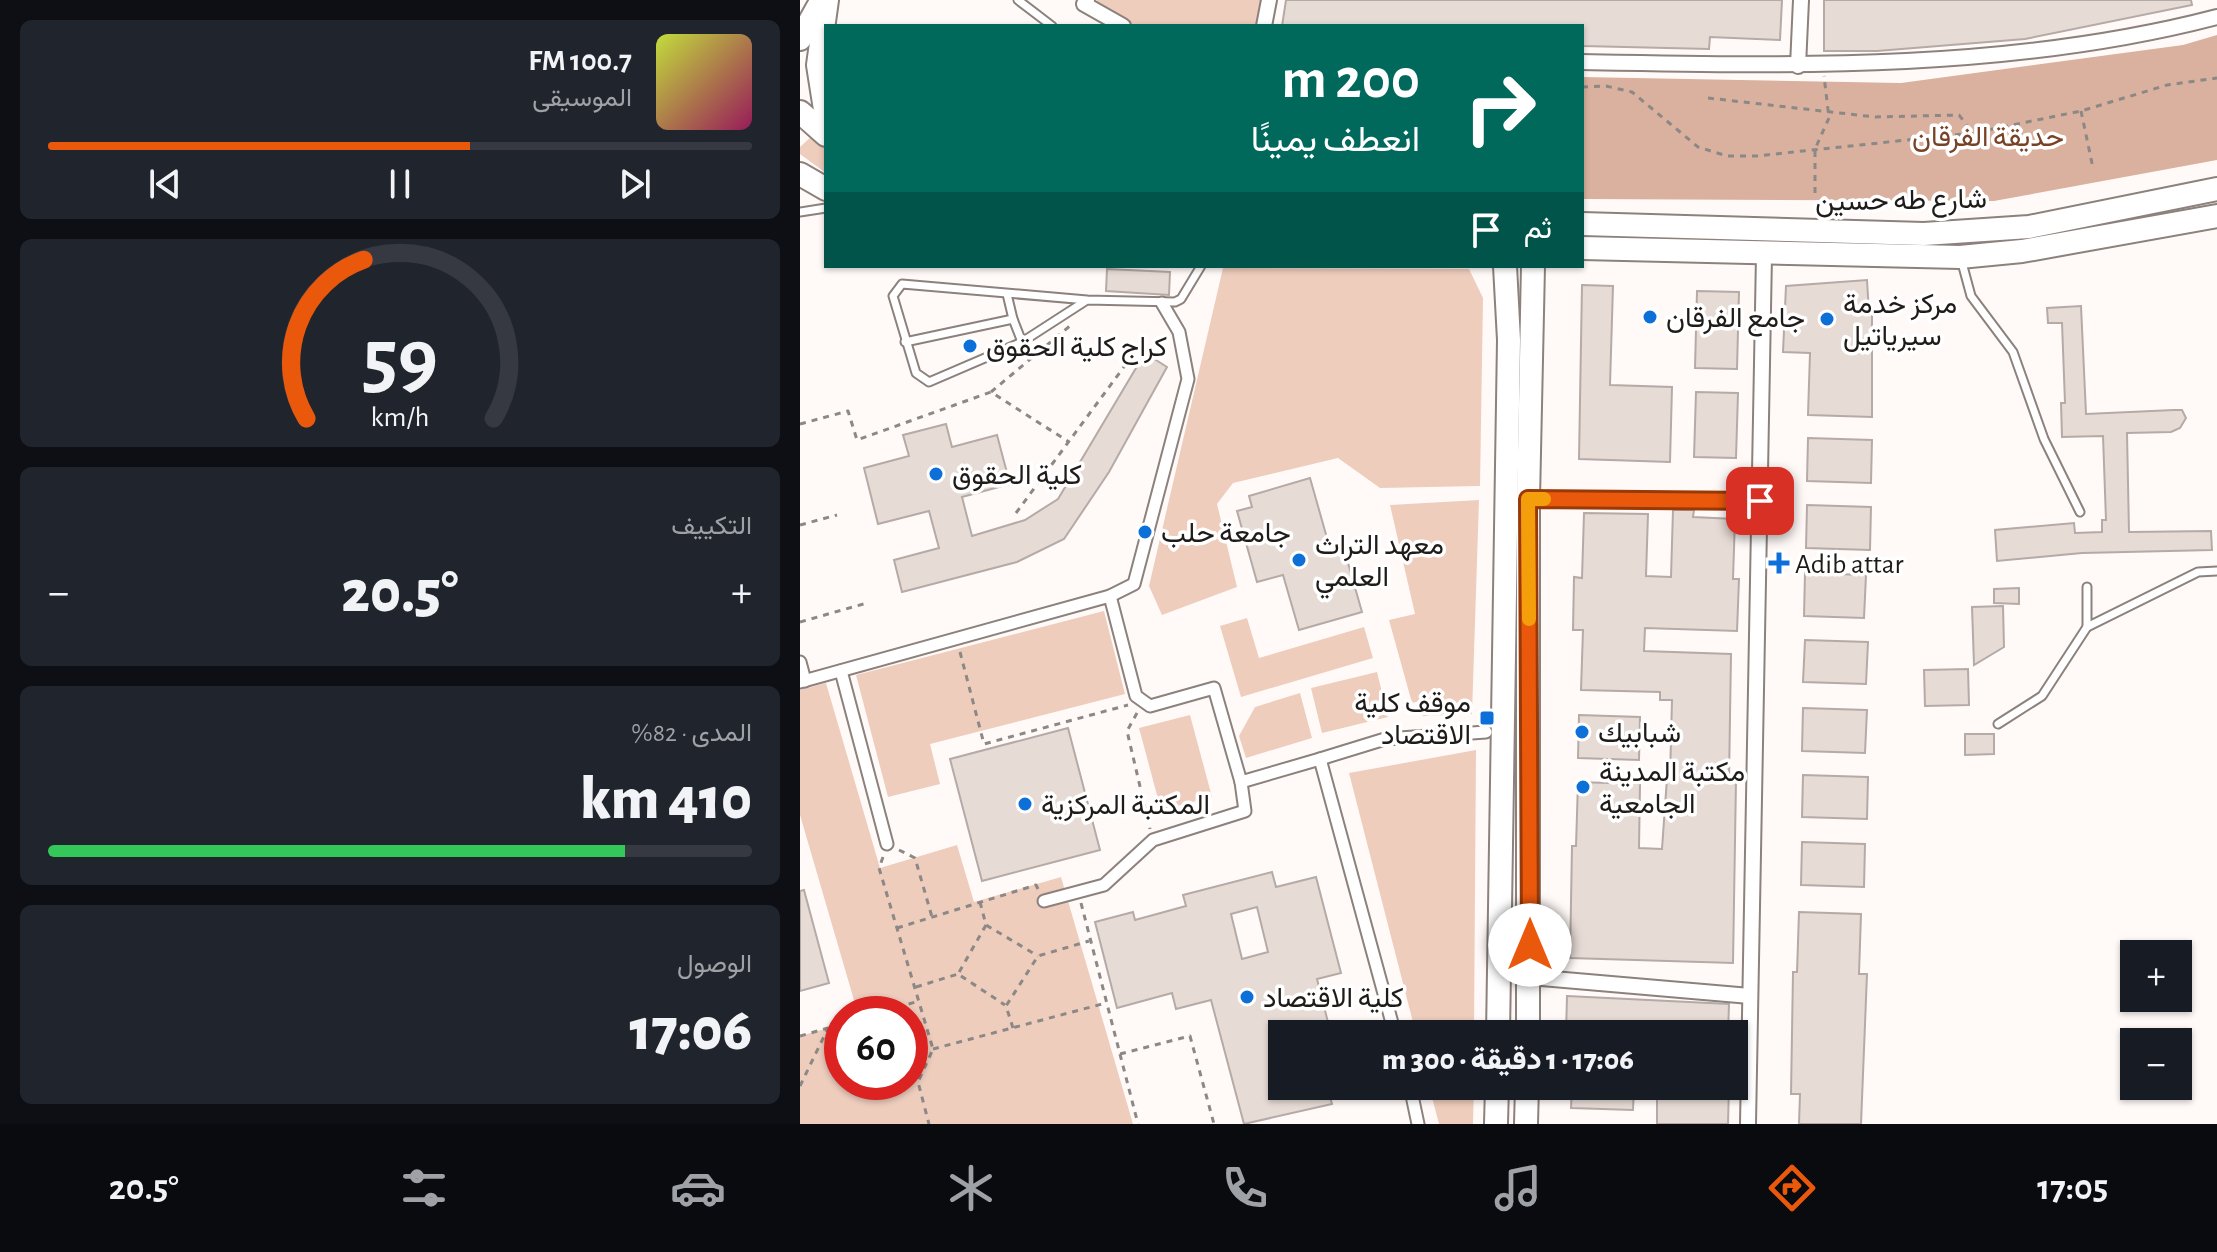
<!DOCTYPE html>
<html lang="ar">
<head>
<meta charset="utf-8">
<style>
  :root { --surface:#171b24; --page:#20242c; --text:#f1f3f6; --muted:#9ea1a6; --line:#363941; --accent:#ea580c }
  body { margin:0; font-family:"Alegreya Sans",Vazirmatn,sans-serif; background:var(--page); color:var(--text); direction:rtl; height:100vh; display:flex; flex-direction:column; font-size:30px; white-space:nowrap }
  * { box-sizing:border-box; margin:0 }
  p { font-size:26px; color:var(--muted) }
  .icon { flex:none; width:44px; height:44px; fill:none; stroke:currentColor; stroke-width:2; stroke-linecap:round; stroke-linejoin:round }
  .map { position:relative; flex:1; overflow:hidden; direction:ltr }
  .sheet { display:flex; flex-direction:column; gap:20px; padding:20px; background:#0d0f14; width:800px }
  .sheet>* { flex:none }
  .top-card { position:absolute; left:24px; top:24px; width:760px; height:244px; border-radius:0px; box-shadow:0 2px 6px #0004; direction:rtl; background:#00695c; color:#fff; overflow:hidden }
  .controls { position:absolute; left:1320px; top:940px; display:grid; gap:16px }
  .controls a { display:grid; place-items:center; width:72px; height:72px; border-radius:0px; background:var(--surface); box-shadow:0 2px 6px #0004; font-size:40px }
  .speed { position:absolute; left:24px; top:996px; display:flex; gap:16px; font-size:40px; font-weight:700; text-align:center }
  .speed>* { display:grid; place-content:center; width:104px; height:104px; border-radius:50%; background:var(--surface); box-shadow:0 2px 6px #0004; line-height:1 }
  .speed .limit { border:12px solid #d22; background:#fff; color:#111 }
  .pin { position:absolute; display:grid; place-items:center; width:68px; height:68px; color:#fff; margin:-34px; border-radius:16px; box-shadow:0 4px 12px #0006 }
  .me { position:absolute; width:88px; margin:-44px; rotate:0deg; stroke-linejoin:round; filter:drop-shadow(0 0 6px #0008) }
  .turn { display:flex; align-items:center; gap:28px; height:168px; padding:0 32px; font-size:36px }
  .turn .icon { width:104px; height:104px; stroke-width:2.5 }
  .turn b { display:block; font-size:56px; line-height:68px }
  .then { display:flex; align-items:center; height:76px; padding:0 32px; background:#0003; gap:16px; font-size:30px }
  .big { font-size:60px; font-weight:800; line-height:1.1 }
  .sheet .tile { flex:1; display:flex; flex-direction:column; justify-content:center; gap:12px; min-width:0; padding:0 28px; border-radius:12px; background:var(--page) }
  .sheet .dial { align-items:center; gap:0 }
  .dial svg { height:208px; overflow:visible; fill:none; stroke:var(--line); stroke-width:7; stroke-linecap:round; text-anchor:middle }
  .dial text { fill:var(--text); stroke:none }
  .song { display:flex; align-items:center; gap:24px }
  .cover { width:96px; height:96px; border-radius:12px; background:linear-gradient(135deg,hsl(70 70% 55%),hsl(330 70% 35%)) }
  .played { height:8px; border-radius:4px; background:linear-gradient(90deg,var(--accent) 60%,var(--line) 60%) }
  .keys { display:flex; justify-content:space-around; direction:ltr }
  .heat { display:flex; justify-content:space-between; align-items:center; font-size:44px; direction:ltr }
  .charge { height:12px; border-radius:6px; background:linear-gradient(90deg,#34c759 82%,var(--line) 0) }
  .trip { position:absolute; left:468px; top:1020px; width:480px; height:80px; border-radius:0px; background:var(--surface); box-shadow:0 2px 6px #0004; font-weight:800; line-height:80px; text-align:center; direction:rtl }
  .tab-bar { display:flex; height:128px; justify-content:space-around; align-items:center; background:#090b0e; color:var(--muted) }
  .tab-bar .icon { width:56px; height:56px }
  .tab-bar .selected { color:var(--accent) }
  .tab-bar b { font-size:36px; color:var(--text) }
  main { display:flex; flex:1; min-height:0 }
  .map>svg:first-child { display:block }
  .green { fill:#eecdbd }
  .forest { fill:#dab19e }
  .building { fill:#e7dbd6; stroke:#b5aaa5; stroke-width:2; fill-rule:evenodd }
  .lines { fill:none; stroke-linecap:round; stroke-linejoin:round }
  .service-casing { stroke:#8c817c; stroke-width:11 }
  .pedestrian-casing { stroke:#8c817c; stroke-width:15 }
  .minor-casing { stroke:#8c817c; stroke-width:18 }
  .primary-casing { stroke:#8c817c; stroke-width:26 }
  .path { stroke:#8c8886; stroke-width:3; stroke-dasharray:6 6; stroke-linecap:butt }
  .service { stroke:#fff; stroke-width:7 }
  .pedestrian { stroke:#fff; stroke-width:11 }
  .minor { stroke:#fff; stroke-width:14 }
  .primary { stroke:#fff; stroke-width:22 }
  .route-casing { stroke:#983908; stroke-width:20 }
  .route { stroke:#ea580c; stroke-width:14 }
  .slow { stroke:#f59e0b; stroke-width:14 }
  .poi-dot { fill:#0c70d8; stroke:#fff; stroke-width:3 }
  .labels { text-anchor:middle; stroke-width:7; stroke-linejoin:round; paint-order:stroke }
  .park-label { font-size:28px; fill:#784227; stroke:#fff }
  .street-label { font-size:28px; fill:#1f1b19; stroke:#fff }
  .poi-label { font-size:28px; fill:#1f1b19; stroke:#fff; text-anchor:start }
</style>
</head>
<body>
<main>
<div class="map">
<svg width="1417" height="1124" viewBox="0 0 1417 1124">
  <rect width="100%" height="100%" fill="#fffaf8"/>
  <!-- green -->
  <g class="green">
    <path d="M287 0H469L464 26H331L284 4Z"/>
    <path d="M12 136 26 148V173L0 154V147Z"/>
    <path d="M423 268 669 269 683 298 680 486 580 488 538 458 433 483 417 504 437 587 362 615 349 586Z"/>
    <path d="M679 500 672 714 623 716 620 701 612 703 589 620 615 614 590 505Z"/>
    <path d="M304 611 325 694 130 744 140 784 88 797 56 675Z"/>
    <path d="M447 618 459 658 564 627 573 658 441 697 420 626Z"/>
    <path d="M577 672 588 717 522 733 511 688Z"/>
    <path d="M26 683 80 868 157 845 174 902 261 877 333 1124H0V1036L42 1024V1082H110V1014H58L0 815V690Z"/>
    <path d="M500 693 512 738 446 758 439 736 455 707Z"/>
    <path d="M390 715 412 797 361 810 339 728Z"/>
    <path d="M676 750 674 1034H616L549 773Z"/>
    <path d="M629 1086H674L673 1124H639Z"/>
  </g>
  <!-- forest -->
  <path class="forest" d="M1417 35V160L1194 201 782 199V77L1101 83 1383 45Z"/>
  <!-- building -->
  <g class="building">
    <path d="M486 0H982L980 40 910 37 909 49 783 46V26H482Z"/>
    <path d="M1024 0H1391L1392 5 1225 39 1077 51H1024Z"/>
    <path d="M307 269 370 272 369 295 306 291Z"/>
    <path d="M1067 280 1069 313H1072V417L1008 415 1010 353 983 352 986 286Z"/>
    <path d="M782 285 813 286 810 385 872 387 870 462 779 459Z"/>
    <path d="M897 291 939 292 937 369 895 368Z"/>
    <path d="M1281 306 1286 414 1374 410H1382L1386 418 1380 428 1371 432 1327 433 1329 532 1411 531 1412 550 1282 553 1197 561 1195 530 1274 523 1275 533 1302 532V520H1306L1303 436 1262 437 1261 403H1265L1262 323H1248L1247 308Z"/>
    <path d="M345 353 367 367 309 472 264 539 217 562 102 592 94 560 139 548 129 511 78 524 64 468 109 456 103 435 146 424 152 447 197 435 210 484 162 497 172 536 225 520 258 499Z"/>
    <path d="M896 392 938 393 936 458 894 457Z"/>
    <path d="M1008 438 1072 440 1071 483 1007 481Z"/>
    <path d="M510 478 529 545 542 542 562 612 499 630 483 575 457 582 437 511 452 507 449 496Z"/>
    <path d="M1007 505 1071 507 1070 550 1006 548Z"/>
    <path d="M873 510H894L893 517 935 519 933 579H939L937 631 845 628 844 651 931 654 929 780H936L933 963 770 958 772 846H776L778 782 840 784 839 848 862 849 867 778H870L872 700H860V692L781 690 783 630H773L774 577 782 578 784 513 848 514 846 576 871 577Z"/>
    <path d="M1005 573 1066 575 1064 618 1004 616Z"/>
    <path d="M1219 588V604L1194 603V589Z"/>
    <path d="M1203 606 1204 647 1174 665 1172 607Z"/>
    <path d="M1005 640 1068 642 1066 684 1003 682Z"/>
    <path d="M1168 669 1169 705 1125 706 1124 670Z"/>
    <path d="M1003 708 1067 710 1065 753 1002 751Z"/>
    <path d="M779 715 840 717 839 760 778 758Z"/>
    <path d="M268 728 300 850 182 881 150 759Z"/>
    <path d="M1165 734H1194V754L1165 755Z"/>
    <path d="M1003 775 1068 777 1067 819 1002 817Z"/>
    <path d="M1002 842 1065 844 1064 887 1001 885Z"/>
    <path d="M472 872 476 887 516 877 541 973 517 979 531 1034H482V1086H527L532 1104 444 1124 411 1000 376 1009 372 993 317 1008 295 922 333 912 335 920 386 906 383 895ZM457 907 468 952 442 959 431 914Z"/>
    <path d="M4 890 29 983 0 991V891Z"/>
    <path d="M999 912 1061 914 1059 974H1067L1061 1124H999L1000 1094H991L993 972H997Z"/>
    <path d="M767 996 929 1004 928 1034H766Z"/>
    <path d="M772 1086H834L833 1110 771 1108Z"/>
    <path d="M857 1086H929L928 1124H857Z"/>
  </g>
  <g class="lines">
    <defs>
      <g id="service">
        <path d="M218 0 252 26"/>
        <path d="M0 212 26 208"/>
        <path d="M1161 259 1171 296 1213 352 1244 439 1280 512"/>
        <path d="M207 294 213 319"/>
        <path d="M287 300 102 284 93 296 116 373 129 382 222 342 287 300 375 302 381 299 401 266"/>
        <path d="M105 342 213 319 222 342"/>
        <path d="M1287 627 1398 572 1417 571"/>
        <path d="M1198 724 1242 696 1287 627V587"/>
      </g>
      <g id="pedestrian">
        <path d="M310 596 334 584 388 379 379 332 362 303"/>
        <path d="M0 662 5 681"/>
        <path d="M41 671 87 844"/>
        <path d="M0 682 310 596 336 696 350 706 414 688 441 782 520 759"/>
        <path d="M244 901 304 885 353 840 445 811 441 782"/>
        <path d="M595 1034 520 759 585 739 686 732"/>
        <path d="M610 1086 618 1124"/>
      </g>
      <g id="minor">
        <path d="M287 0 284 4 323 26"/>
        <path d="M464 26 469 0"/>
        <path d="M782 62C994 66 1210 71 1417 17"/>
        <path d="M998 66 1001 0"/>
        <path d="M728 499 960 501"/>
        <path d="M730 977 950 996"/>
        <path d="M948 1124 964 255"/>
      </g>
      <g id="primary">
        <path d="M0 39 19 5"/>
        <path d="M0 112 26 135"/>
        <path d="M26 116 18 65 27 0"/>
        <path d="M0 174 26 189"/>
        <path d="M782 224 1124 234 1229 227 1417 189"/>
        <path d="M782 248 1160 257 1222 251 1417 216"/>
        <path d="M698 1034 709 340 705 266"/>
        <path d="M728 1034V499L733 266"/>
        <path d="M696 1124 697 1086"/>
        <path d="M726 1124 727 1086"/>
      </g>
    </defs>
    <!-- service casing -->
    <use href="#service" class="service-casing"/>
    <!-- pedestrian casing -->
    <use href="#pedestrian" class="pedestrian-casing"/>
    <!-- minor casing -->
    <use href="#minor" class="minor-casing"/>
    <!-- primary casing -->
    <use href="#primary" class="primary-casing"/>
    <!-- path -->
    <g class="path">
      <path d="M782 87 806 86 832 92 898 147 927 156H956L1173 133 1281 111 1367 85 1417 78"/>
      <path d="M908 98 1075 117 1159 115 1173 133"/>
      <path d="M1281 111 1293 168"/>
      <path d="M1015 193V149L1029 118 1024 76"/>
      <path d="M191 392 271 325"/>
      <path d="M0 424 48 411 57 440 191 392 269 442"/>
      <path d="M216 513 332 356"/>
      <path d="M0 525 37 515"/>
      <path d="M0 622 67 603"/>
      <path d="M160 652 184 744 328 705"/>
      <path d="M337 713 327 731 350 829"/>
      <path d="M99 850 115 858 132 917"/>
      <path d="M83 857 79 868 133 1049 118 1082 129 1124"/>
      <path d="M180 902 186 925 238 956"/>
      <path d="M281 903 338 1124"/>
      <path d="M186 925 158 974 205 1005"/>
      <path d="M97 928 236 885 239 891"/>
      <path d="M116 987 158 974"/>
      <path d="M74 1014 119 1001"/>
      <path d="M213 1028 206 1006 238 956 289 941"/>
      <path d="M0 1036 42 1024"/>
      <path d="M133 1049 306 1003"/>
      <path d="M320 1054 390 1036 414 1124"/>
      <path d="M0 1086 28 1028"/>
    </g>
    <!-- service -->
    <use href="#service" class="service"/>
    <!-- pedestrian -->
    <use href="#pedestrian" class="pedestrian"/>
    <!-- minor -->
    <use href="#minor" class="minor"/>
    <!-- primary -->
    <use href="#primary" class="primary"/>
  </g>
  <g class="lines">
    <defs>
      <path id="route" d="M730 945 728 499 960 501"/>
    </defs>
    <!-- route casing -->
    <use href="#route" class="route-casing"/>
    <!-- route -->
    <use href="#route" class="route"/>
    <!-- slow -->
    <path class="slow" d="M729 619 728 499H744"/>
  </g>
  <!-- markers -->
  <g class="poi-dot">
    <circle cx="850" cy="317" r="8"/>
    <circle cx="1027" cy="319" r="8"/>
    <circle cx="170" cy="346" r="8"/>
    <circle cx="136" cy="474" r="8"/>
    <circle cx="345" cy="532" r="8"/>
    <circle cx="499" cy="560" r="8"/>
    <path d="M975 551h8v8h8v8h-8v8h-8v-8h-8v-8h8z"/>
    <rect x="679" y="710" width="16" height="16" rx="4"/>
    <circle cx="782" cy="732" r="8"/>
    <circle cx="783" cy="787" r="8"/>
    <circle cx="225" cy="804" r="8"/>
    <circle cx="447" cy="997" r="8"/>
  </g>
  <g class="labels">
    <!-- park labels -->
    <g class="park-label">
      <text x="1188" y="146">حديقة الفرقان</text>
    </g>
    <!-- street labels -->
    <g class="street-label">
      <text transform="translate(1101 199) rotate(-1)" y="10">شارع طه حسين</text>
    </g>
    <!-- poi labels -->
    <g class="poi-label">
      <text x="1043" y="313">مركز خدمة<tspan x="1043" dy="32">سيرياتيل</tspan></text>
      <text x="866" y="327">جامع الفرقان</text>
      <text x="186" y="356">كراج كلية الحقوق</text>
      <text x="152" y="484">كلية الحقوق</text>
      <text x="361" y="542">جامعة حلب</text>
      <text x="515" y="554">معهد التراث<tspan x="515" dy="32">العلمي</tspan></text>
      <text x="995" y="573">Adib attar</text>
      <text x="671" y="712" text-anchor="end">موقف كلية<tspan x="671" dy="32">الاقتصاد</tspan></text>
      <text x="798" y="742">شبابيك</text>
      <text x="799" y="781">مكتبة المدينة<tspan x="799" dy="32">الجامعية</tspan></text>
      <text x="241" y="814">المكتبة المركزية</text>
      <text x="463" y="1007">كلية الاقتصاد</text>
    </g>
  </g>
</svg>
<div class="controls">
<a>+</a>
<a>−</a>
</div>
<div class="speed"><div class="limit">60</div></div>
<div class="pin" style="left:960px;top:501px;background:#d93025"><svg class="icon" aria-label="arrive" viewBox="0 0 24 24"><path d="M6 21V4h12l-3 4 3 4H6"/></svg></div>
<svg class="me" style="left:730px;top:945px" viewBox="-20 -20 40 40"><circle r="19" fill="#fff"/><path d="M0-13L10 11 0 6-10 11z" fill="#ea580c"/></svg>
<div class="trip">17:06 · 1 دقيقة · 300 m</div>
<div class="top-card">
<div class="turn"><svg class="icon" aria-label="right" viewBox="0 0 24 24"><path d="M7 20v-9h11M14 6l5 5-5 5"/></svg><div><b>200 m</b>انعطف يمينًا</div></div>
<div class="then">ثم<svg class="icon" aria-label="arrive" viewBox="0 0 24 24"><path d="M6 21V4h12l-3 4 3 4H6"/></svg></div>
</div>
</div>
<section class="sheet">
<div class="tile">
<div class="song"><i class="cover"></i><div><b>100.7 FM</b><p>الموسيقى</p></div></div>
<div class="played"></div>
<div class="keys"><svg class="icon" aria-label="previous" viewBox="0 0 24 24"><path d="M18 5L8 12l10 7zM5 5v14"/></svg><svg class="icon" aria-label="pause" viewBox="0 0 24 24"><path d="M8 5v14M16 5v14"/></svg><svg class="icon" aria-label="next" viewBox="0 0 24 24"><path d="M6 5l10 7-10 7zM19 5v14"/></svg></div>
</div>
<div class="tile dial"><svg viewBox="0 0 100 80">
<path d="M14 69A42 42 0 1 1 86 69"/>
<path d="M14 69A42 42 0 0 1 36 8" stroke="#ea580c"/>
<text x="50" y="56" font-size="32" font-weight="700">59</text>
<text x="50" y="72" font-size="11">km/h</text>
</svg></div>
<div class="tile"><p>التكييف</p>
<div class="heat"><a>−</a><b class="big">20.5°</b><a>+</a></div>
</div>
<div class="tile"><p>المدى · 82%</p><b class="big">410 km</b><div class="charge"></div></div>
<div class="tile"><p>الوصول</p><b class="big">17:06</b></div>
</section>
</main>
<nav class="tab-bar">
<b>17:05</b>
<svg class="icon selected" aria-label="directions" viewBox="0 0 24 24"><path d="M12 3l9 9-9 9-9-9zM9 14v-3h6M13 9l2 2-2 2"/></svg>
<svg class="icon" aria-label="music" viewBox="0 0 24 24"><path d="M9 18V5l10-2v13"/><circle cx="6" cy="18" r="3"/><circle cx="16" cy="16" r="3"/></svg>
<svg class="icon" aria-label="phone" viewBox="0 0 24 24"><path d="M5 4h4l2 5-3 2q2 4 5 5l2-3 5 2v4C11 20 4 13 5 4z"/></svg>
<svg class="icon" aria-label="climate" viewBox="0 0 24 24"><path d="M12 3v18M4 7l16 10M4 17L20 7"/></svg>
<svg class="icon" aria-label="car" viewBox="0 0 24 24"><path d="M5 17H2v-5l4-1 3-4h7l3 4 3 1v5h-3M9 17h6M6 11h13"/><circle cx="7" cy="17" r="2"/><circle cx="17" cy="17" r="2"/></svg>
<svg class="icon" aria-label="filters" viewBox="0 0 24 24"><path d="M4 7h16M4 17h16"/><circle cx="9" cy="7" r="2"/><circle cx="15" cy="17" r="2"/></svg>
<b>20.5°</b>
</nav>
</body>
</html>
